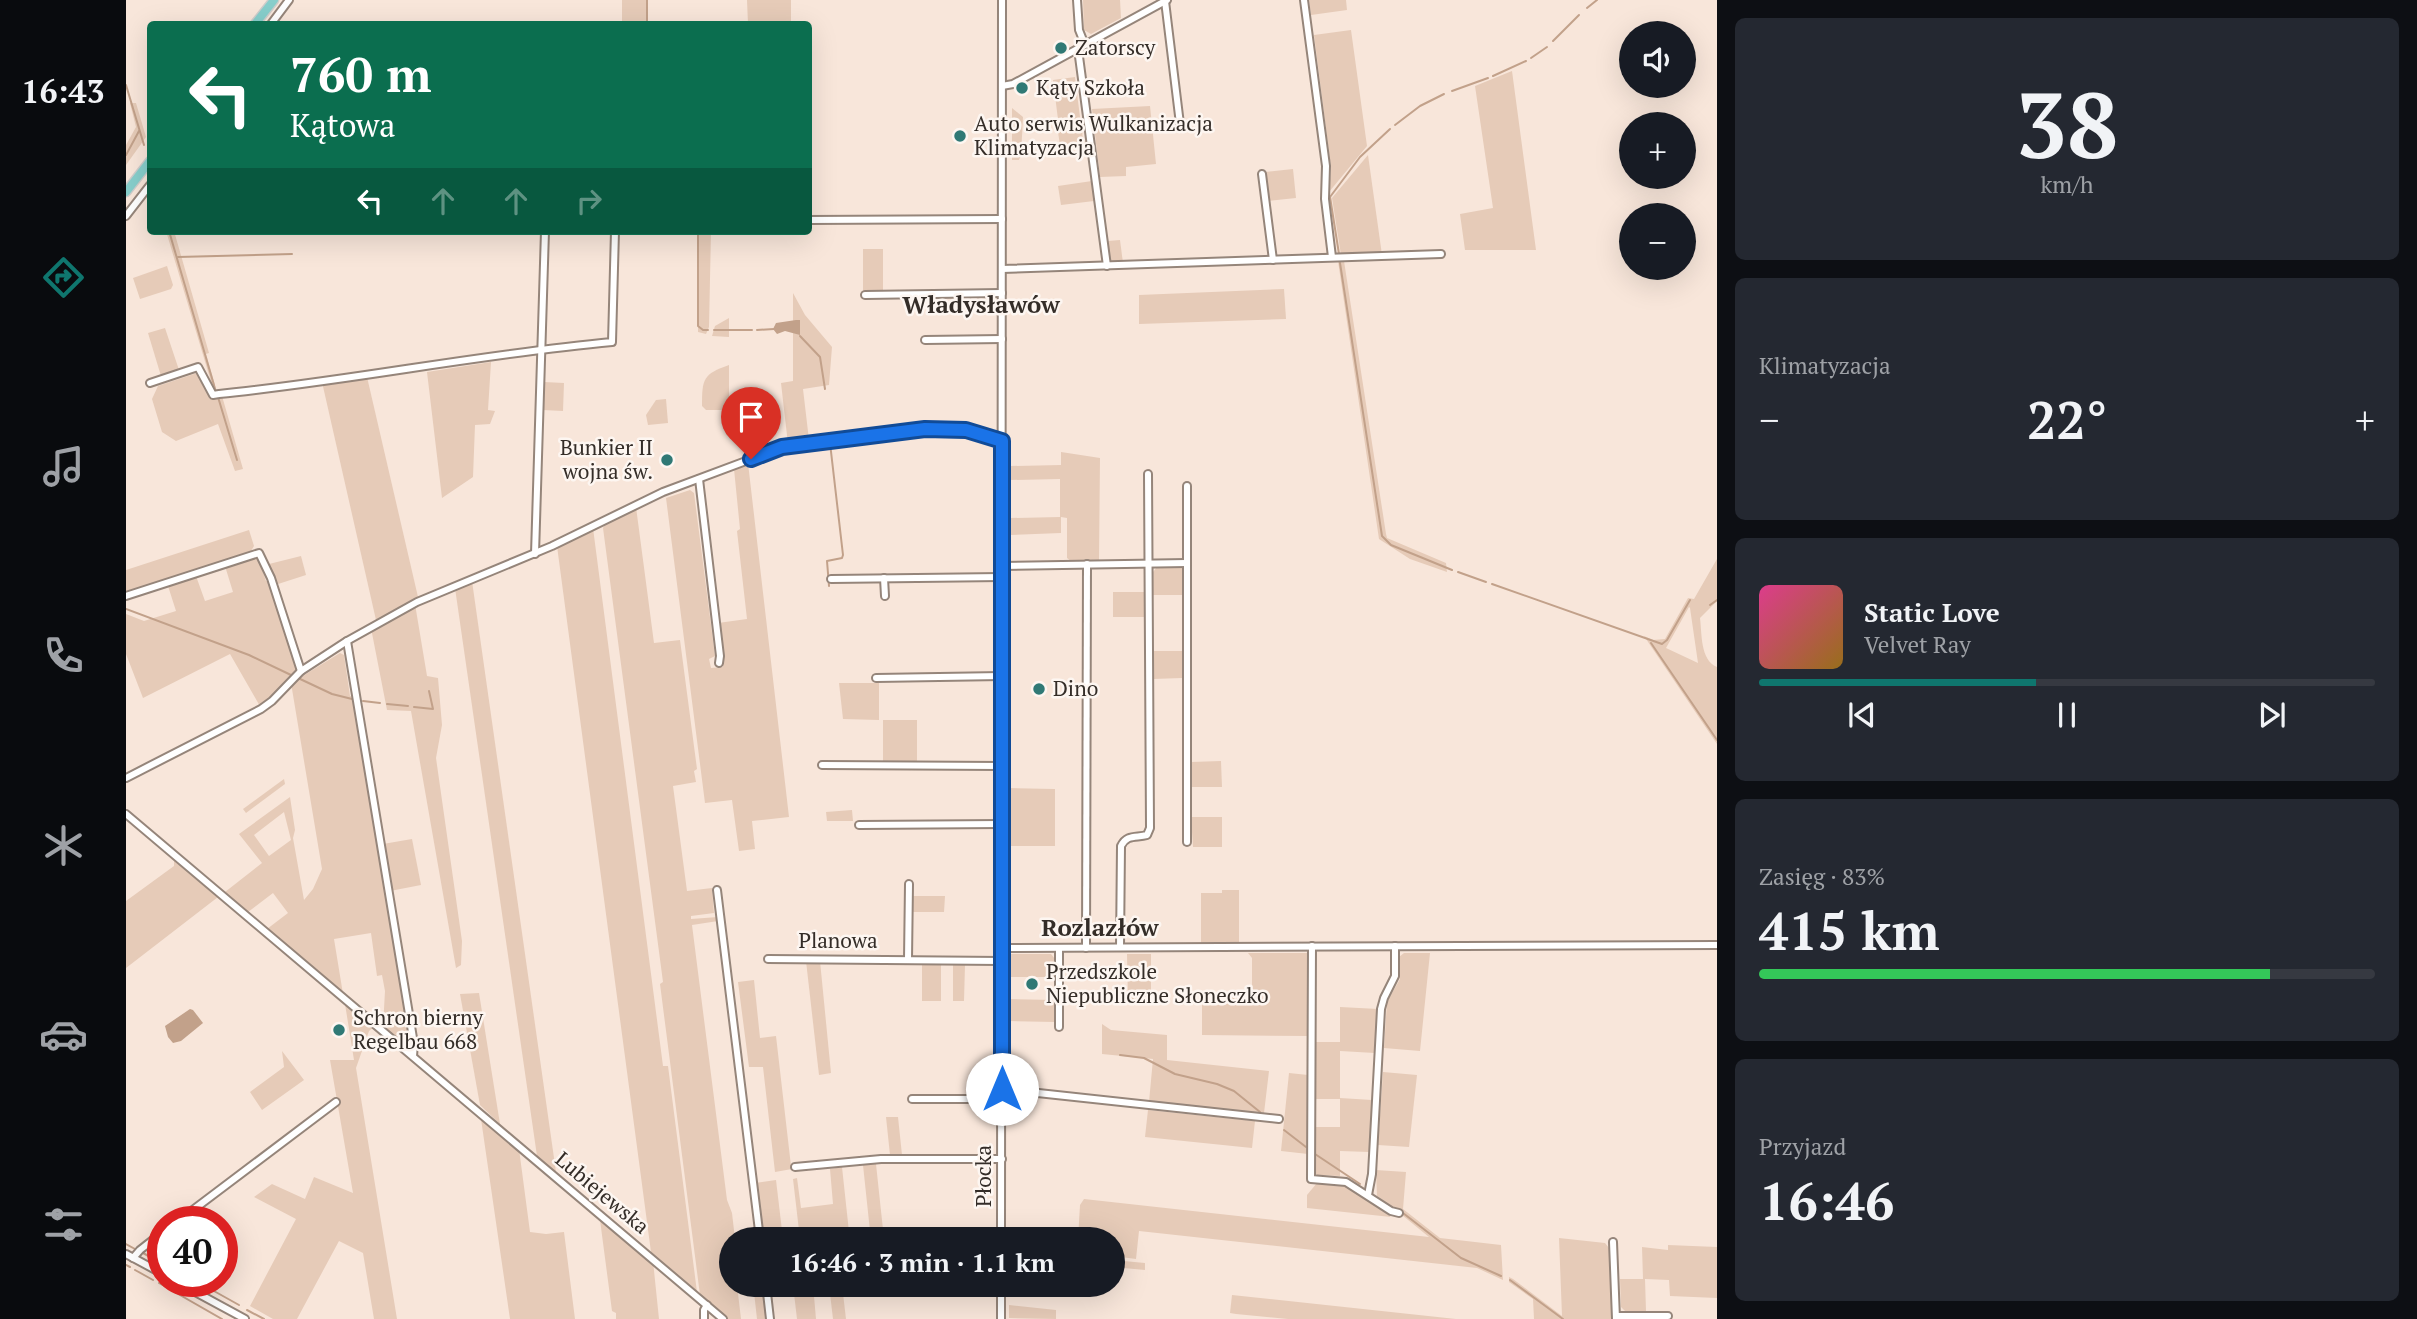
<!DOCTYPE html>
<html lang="pl">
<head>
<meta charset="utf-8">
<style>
  :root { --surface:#171b24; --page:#242831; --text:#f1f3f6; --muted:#9ea1a6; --line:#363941; --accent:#0f766e }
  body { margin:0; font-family:"PT Serif",serif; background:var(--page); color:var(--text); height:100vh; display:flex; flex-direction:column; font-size:26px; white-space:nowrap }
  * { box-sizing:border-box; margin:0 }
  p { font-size:23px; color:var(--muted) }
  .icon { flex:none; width:38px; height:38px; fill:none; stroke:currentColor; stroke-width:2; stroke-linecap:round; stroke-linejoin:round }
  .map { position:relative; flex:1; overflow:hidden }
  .side { display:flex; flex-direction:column; gap:18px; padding:18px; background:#0d0f14; width:700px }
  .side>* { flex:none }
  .guide { position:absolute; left:21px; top:21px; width:665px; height:214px; border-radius:7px; box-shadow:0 7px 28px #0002; background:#0b6e4f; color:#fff; overflow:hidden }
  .controls { position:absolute; left:1493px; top:21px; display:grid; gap:14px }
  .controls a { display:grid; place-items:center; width:77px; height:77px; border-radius:50%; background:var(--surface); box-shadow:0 7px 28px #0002; font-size:35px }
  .speed { position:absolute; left:21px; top:1206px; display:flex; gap:14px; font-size:35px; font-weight:700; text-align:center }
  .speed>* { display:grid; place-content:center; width:91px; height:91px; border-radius:50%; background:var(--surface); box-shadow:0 7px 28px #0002; line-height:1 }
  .speed .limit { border:10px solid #d22; background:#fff; color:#111 }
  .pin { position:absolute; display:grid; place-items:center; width:60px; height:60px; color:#fff; margin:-72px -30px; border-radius:50% 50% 50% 0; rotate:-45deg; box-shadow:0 0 7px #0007 }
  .pin .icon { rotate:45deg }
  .me { position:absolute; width:77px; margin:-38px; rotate:0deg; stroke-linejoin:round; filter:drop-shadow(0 0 5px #0008) }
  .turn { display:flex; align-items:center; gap:24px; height:147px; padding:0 28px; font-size:32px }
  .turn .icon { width:91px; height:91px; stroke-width:2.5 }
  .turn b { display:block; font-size:49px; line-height:60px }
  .lanes { display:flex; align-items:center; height:66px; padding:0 28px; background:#0003; justify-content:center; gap:35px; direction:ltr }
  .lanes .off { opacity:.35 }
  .big { font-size:52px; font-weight:700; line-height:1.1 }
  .side .card { flex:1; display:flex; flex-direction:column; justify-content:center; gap:10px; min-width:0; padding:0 24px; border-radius:10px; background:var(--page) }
  .side .dial { align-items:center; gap:0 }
  .dial b { font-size:91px; line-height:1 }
  .song { display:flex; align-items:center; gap:21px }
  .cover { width:84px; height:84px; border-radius:10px; background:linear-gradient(135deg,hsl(330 70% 55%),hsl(40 70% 35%)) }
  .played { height:7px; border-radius:4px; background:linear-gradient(90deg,var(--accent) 45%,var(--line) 45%) }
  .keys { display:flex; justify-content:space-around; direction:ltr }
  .heat { display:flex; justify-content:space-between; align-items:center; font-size:38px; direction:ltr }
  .charge { height:10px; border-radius:5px; background:linear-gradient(90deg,#34c759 83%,var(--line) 0) }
  .trip { position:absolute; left:593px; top:1227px; width:406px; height:70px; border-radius:35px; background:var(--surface); box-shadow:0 7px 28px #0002; font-weight:700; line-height:70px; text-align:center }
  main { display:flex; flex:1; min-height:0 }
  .tab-bar { display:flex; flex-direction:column; width:126px; justify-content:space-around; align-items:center; background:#090b0e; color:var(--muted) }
  .tab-bar .icon { width:49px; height:49px }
  .tab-bar .selected { color:var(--accent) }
  .tab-bar b { font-size:32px; color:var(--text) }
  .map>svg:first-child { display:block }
  .green { fill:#e6cbb8; fill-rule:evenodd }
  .water { fill:#c2a18a }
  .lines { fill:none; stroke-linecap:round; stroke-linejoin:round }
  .stream { stroke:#c2a18a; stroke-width:2 }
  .minor-casing { stroke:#95857a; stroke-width:10 }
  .major-casing { stroke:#cecdcb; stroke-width:11 }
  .minor { stroke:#fff; stroke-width:6 }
  .major { stroke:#87cecb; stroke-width:8 }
  .route-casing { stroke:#114b97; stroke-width:18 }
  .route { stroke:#1a73e8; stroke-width:12 }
  .poi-dot { fill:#307975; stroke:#fdf6f1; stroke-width:2.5 }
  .labels { text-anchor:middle; stroke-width:5; stroke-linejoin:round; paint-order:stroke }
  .poi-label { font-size:21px; fill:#342d28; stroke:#fdf6f1; text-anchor:start }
  .street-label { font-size:21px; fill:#342d28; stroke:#fdf6f1 }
  .quarter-label { font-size:24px; font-weight:bold; fill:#342d28; stroke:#fdf6f1 }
</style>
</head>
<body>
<main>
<nav class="tab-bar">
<b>16:43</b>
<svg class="icon selected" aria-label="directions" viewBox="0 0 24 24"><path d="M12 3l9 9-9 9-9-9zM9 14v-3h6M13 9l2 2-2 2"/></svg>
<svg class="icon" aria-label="music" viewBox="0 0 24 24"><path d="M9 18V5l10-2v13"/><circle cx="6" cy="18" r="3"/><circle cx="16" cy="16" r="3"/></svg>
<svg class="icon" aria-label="phone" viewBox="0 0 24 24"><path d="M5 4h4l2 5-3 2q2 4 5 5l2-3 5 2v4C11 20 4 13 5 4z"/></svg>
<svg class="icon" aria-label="climate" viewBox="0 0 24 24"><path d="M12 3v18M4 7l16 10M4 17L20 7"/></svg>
<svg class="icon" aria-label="car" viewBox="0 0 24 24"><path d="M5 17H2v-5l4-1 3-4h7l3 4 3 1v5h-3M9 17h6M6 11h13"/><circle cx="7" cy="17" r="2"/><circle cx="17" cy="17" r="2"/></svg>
<svg class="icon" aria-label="filters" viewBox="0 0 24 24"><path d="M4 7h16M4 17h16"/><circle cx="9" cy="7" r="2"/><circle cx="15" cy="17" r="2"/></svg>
</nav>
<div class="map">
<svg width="1591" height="1319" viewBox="0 0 1591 1319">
  <rect width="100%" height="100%" fill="#f8e6da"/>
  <!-- green -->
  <g class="green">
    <rect x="496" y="0" width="26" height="24"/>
    <path d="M621 0H665V24H622Z"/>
    <path d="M957 0H994L995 18 965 34 958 30Z"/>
    <path d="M1183 0H1220L1221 10 1185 15Z"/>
    <path d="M1225 30 1241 146 1203 192 1205 168 1188 35Z"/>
    <path d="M1386 71 1410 250H1339L1334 214 1367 208 1349 86Z"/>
    <path d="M949 77 955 125 933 127 927 80Z"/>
    <path d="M4 103H10L20 137 0 165V145L10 127Z"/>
    <path d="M1024 106 1030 164 1000 167V176L974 177 966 109Z"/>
    <path d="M886 108 897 117 895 155 893 160H886Z"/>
    <path d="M956 129 957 142 934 145 932 132Z"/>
    <path d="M1242 155 1256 255H1215L1206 198Z"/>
    <path d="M1167 169 1170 198 1142 201 1139 172Z"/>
    <path d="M966 181 968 201 935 205 932 186Z"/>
    <path d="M40 231H48L83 353 80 354 89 385H86Z"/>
    <path d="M572 231H585L583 327 580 334 572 332Z"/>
    <path d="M994 240 997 263 985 264 982 241Z"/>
    <rect x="737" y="249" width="20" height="43"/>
    <path d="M1212 261H1218L1260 534 1261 538 1320 563 1321 572 1284 559 1253 539Z"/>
    <path d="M41 266 47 285 45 289 14 299 7 278Z"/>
    <path d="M1158 289 1160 319 1013 324V295Z"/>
    <path d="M667 293 679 315 706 347 703 385 677 389 683 440 662 444 655 383 667 381Z"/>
    <path d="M603 318V337L586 336 589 326Z"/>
    <path d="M39 328 53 370 35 376 22 333Z"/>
    <path d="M365 362 362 410 369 411 364 424 349 425 347 477 316 498 301 372Z"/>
    <path d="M603 365V410H580L576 406C576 379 577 374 603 365Z"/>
    <path d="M74 372 85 395 96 396 117 469 109 471 92 424 50 441 36 432 26 399 32 386Z"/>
    <path d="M241 377 292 597 250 620 196 382Z"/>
    <path d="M418 382 438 383 437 411 417 410Z"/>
    <path d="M540 399 542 423 522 425 520 415 530 400Z"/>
    <path d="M935 452 974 458 973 561 946 562 941 558V518L935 517V533L884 535V518L934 517V479L884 480V466L935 465Z"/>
    <path d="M622 463 663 817 626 821 629 849 613 851 606 800 579 803 540 498 564 490 568 493 589 656 583 659 585 668 597 667 592 623 621 619 611 531 614 529 608 469Z"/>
    <path d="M510 507 528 643 554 640 571 769 568 771 570 782 547 786 561 891 586 888 588 913 565 916V919L592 917V921L566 925 601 1200 606 1213 609 1239H606V1284L611 1285 615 1319H601L574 1295 534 984 537 982 477 528 480 522Z"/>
    <path d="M467 528 537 1066H542L571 1292 525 1252 431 546Z"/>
    <path d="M123 530 128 546 125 551 0 592V570Z"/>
    <path d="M175 556 180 575 149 585 143 564Z"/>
    <path d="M128 558 133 561 140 581 145 580 173 670 135 708 104 654 17 698 0 654V614L18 621 50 611 42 586 70 576 79 601 107 592 99 566Z"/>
    <path d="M1591 559V601L1574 618C1576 633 1574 660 1591 667V744L1518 636 1527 640 1539 639 1562 598 1568 599ZM1563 607 1564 608 1572 663 1540 648Z"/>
    <path d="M1056 566V595H1027V572L1031 567Z"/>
    <path d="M346 581 430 1172 411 1156 329 588Z"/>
    <rect x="987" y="592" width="33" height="25"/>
    <path d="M289 604 301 676 312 678 316 725 310 758 336 941 335 965 330 968 285 711 261 710 245 628Z"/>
    <path d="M1027 651H1056V678L1027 679Z"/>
    <path d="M214 653 218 655 224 696 230 697 286 1043 282 1048 257 1027 259 991 256 975 251 976 245 933 208 939 217 994 141 929 162 913 147 893 122 912 99 892 136 863 113 834 164 797 169 830 167 838 178 900 187 889 196 869 165 683 172 676 175 677ZM158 812 165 840 143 856 128 835Z"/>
    <path d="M713 683H753V720L717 719Z"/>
    <rect x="757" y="720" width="34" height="42"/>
    <path d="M1095 761 1096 787H1065V762Z"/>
    <path d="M158 779 159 784 120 813 117 809Z"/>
    <path d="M883 788 929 789V846H883Z"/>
    <path d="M726 810 727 821H701L700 812Z"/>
    <path d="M1065 817H1096V847H1067Z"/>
    <path d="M286 839 295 885 264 891 257 844Z"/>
    <path d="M48 860 92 897 0 968V901L48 866Z"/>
    <path d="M1096 890H1113V944H1075V893H1096Z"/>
    <path d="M787 896H819L818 912H787Z"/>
    <path d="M1122 953H1184L1183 1036 1076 1035V998L1126 997V958Z"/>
    <path d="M1278 953H1304L1294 1051 1258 1048 1261 1002 1274 979 1273 957Z"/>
    <path d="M883 954H925L929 959V977H883Z"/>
    <path d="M1001 954H1025V1000H1002Z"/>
    <path d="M680 961H694L705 1073 693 1075Z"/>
    <rect x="796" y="964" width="19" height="37"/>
    <path d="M827 964 839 965 838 1001H827Z"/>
    <path d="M628 980 634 1038 650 1036 665 1166 666 1169 649 1172 637 1067H623L612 982Z"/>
    <path d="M353 993 374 1124 354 1105 334 994Z"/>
    <path d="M883 999 929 1000V1022L883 1021Z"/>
    <path d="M219 1004 248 1027 243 1031 230 1068 271 1319H248L237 1253 213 1241 171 1319H147L124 1306 170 1219 128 1197 146 1184 179 1199 188 1177 227 1193 204 1060H228Z"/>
    <path d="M1214 1007 1252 1009 1249 1053 1214 1051V1098L1246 1100 1243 1152 1214 1151V1176L1191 1175 1186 1169V1127H1214V1099H1187V1042H1214Z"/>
    <path d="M976 1024 985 1030 1041 1035V1060L1143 1071 1138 1113 1023 1102 1027 1059 976 1054Z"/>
    <path d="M156 1051 178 1080 136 1110 124 1092 158 1067Z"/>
    <path d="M1257 1072 1291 1075 1283 1147 1252 1145Z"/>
    <path d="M1163 1073 1182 1075V1154L1155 1151Z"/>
    <path d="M1022 1110 1129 1121 1126 1148 1019 1137Z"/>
    <path d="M760 1117H772L776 1155H764Z"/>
    <path d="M355 1119 393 1149 404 1232 420 1234 438 1232 449 1319H384Z"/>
    <path d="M750 1164 758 1239H674L667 1179 671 1178 675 1208 707 1204 704 1169 716 1167 723 1232 744 1231 737 1165Z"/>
    <path d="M1250 1170 1280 1172 1277 1209 1314 1238 1375 1245 1377 1280 1351 1268 1013 1231 1010 1259 987 1256V1239H952L954 1205 958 1199 1303 1237 1276 1215V1209L1268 1208 1251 1196Z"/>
    <path d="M650 1180 657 1239H636L629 1183Z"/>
    <path d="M1191 1183 1220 1185 1265 1217 1181 1208V1195Z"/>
    <path d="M474 1220 527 1261 533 1319H490V1313L486 1311Z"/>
    <path d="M1433 1238 1479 1243 1483 1248 1486 1319H1408L1407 1299 1383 1282V1277L1387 1279 1436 1316Z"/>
    <path d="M1542 1245 1591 1247V1298L1544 1296 1543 1280 1519 1279 1520 1311H1499L1495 1307 1494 1279H1517L1516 1247 1542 1250Z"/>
    <path d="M987 1260 1019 1263V1270L987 1267Z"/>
    <path d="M667 1285H687L690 1319H671Z"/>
    <path d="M703 1285H716L720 1319H707Z"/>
    <path d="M637 1291 641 1319H631L628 1292Z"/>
    <path d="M1106 1295 1330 1319H1162L1110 1314 1104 1313Z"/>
    <path d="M883 1305 930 1310V1319L883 1318Z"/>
  </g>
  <!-- water -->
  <g class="water">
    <path d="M670 320H674V335L659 331 651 334 647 329 650 323Z"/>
    <path d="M64 1009 67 1010 77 1023 55 1041 47 1043 42 1037 39 1026Z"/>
  </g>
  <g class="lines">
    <!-- stream -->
    <g class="stream">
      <path d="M1461 8 1471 0"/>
      <path d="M521 24V0"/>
      <path d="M1427 41 1453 15"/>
      <path d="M1405 58 1421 47"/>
      <path d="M1367 76 1400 61"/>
      <path d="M0 85 18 145"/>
      <path d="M1326 91 1362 78"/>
      <path d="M1269 125 1294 106 1318 94"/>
      <path d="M0 155 13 131"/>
      <path d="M43 231 90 392"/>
      <path d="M572 231V326L577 330H582"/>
      <path d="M1213 254 1204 197 1234 157 1264 129"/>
      <path d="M52 257 166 254"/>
      <path d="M1214 263 1256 536 1265 545 1326 570"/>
      <path d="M588 330H626"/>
      <path d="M631 330 648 329"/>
      <path d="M674 336 694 357 699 389"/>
      <path d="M92 397 111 460"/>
      <path d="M1332 572 1360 582"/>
      <path d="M1366 584 1536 644 1541 640 1564 600"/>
      <path d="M703 586 701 561 716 558 717 555 704 443"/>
      <path d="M1584 605 1591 600"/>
      <path d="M0 609 123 655 165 675"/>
      <path d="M1525 643 1591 740"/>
      <path d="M172 678 206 694 226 699"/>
      <path d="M237 701 254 703"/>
      <path d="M261 704 282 706"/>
      <path d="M288 707 307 709 303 691"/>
      <path d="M994 1055 1018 1058 1049 1074 1091 1084 1108 1091 1134 1112"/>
      <path d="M1158 1130 1180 1147"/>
      <path d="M1189 1154 1234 1184"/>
      <path d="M1277 1213 1335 1258 1375 1276"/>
      <path d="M0 1244 9 1249"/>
      <path d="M17 1253 37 1264"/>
      <path d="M0 1265 4 1267"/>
      <path d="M9 1270 27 1280"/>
      <path d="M1384 1280 1437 1319"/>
      <path d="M69 1281 71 1282"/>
      <path d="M33 1283 96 1319"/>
      <path d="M79 1286 113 1305"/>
      <path d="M121 1310 138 1319"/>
    </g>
    <defs>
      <g id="minor">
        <path d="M951 0 953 30 959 45"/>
        <path d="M1178 0 1200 166 1199 199 1206 257"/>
        <path d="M1039 1 1054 124"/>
        <path d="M145 24 163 0"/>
        <path d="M952 49 981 266"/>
        <path d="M876 86 887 84 1041 0"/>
        <path d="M1136 174 1147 260"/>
        <path d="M0 216 24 185"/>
        <path d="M682 220 876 219"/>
        <path d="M876 269 1315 254"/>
        <path d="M739 295 876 293"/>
        <path d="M799 340 876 339"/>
        <path d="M24 383 72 367 87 395 93 394C224 381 354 354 486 342L489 231"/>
        <path d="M573 479 594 656 593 663"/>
        <path d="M1061 486V842"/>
        <path d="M409 554 419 231"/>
        <path d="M876 566 1061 563"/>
        <path d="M758 578 759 596"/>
        <path d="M705 579 876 577"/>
        <path d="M0 596 133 553 145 578 175 671"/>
        <path d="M221 641 288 1044 287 1056"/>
        <path d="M750 678 876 676"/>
        <path d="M696 765 875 766"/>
        <path d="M0 778 135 709 146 701 175 671 221 641 291 602 426 546 537 492 652 449 670 445 819 428 840 430 876 441"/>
        <path d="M0 814 597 1319"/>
        <path d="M733 825 875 824"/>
        <path d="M591 890 634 1239"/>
        <path d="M1186 946 1185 1179 1220 1182 1265 1211 1273 1213"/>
        <path d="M994 947 995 846C1001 834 1010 838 1021 835L1024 828 1022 474"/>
        <path d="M875 948 1591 945"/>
        <path d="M933 948V1027"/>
        <path d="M960 948 961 564"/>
        <path d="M642 959 875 961"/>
        <path d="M782 959 783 884"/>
        <path d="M875 1089 1153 1119"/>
        <path d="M786 1099H875"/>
        <path d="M669 1167 755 1159H876"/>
        <path d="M1242 1195 1246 1174 1255 1009 1258 998 1269 976V946"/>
        <path d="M51 1222 210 1102"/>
        <path d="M825 1239 875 1238"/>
        <path d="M875 1239 876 0"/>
        <path d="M1487 1242 1490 1319"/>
        <path d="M0 1254 37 1274"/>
        <path d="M7 1258 14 1250 37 1232"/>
        <path d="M49 1281 119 1319"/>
        <path d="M640 1284 644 1319"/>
        <path d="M875 1284V1319"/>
        <path d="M1490 1316H1542"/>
        <path d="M578 1319V1310L581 1305"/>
      </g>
      <g id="major">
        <path d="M129 24 148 0"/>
        <path d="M0 192 24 161"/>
      </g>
    </defs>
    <!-- minor casing -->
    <use href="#minor" class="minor-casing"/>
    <!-- major casing -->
    <use href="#major" class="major-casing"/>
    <!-- minor -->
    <use href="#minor" class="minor"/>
    <!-- major -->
    <use href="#major" class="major"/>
  </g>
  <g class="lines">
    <defs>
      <path id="route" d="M625 459 656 447 799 429 840 430 876 441V1089"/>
    </defs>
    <!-- route casing -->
    <use href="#route" class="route-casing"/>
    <!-- route -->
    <use href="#route" class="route"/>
  </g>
  <!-- markers -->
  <g class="poi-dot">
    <circle cx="935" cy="48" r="7"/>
    <circle cx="896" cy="88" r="7"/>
    <circle cx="834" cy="136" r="7"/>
    <circle cx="541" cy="460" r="7"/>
    <circle cx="913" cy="689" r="7"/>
    <circle cx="906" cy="984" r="7"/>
    <circle cx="213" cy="1030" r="7"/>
  </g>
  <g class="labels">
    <!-- poi labels -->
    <g class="poi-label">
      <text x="949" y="55">Zatorscy</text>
      <text x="910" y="95">Kąty Szkoła</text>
      <text x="848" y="131">Auto serwis Wulkanizacja<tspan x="848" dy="24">Klimatyzacja</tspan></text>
      <text x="527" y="455" text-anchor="end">Bunkier II<tspan x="527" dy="24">wojna św.</tspan></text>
      <text x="927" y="696">Dino</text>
      <text x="920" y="979">Przedszkole<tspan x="920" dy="24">Niepubliczne Słoneczko</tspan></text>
      <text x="227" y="1025">Schron bierny<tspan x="227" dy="24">Regelbau 668</tspan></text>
    </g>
    <!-- street labels -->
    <g class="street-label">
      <text x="712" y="948">Planowa</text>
      <text transform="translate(858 1176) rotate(-90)" y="7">Płocka</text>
      <text transform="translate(476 1193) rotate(40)" y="7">Lubiejewska</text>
    </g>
    <!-- quarter labels -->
    <g class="quarter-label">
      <text x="855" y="313">Władysławów</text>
      <text x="974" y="936">Rozlazłów</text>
    </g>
  </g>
</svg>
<div class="controls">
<a><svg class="icon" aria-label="sound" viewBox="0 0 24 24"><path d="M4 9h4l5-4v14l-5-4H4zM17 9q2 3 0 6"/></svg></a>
<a>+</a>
<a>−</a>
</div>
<div class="speed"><div class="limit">40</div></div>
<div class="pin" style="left:625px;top:459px;background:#d93025"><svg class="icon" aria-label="arrive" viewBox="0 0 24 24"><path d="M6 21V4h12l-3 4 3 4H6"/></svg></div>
<svg class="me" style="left:876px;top:1089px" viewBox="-20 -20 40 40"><circle r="19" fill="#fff"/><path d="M0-13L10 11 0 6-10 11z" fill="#1a73e8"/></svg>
<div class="trip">16:46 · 3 min · 1.1 km</div>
<div class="guide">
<div class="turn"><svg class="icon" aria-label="left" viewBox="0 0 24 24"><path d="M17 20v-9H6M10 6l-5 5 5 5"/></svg><div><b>760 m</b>Kątowa</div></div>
<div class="lanes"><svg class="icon" aria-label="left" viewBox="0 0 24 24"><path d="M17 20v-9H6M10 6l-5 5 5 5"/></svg><svg class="icon off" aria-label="ahead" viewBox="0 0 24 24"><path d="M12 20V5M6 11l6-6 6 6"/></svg><svg class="icon off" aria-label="ahead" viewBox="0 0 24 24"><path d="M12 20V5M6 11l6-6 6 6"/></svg><svg class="icon off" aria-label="right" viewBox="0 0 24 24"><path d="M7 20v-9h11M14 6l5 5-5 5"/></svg></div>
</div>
</div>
<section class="side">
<div class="card dial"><b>38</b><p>km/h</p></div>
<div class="card"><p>Klimatyzacja</p>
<div class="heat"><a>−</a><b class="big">22°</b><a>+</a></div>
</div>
<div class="card">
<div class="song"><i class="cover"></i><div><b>Static Love</b><p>Velvet Ray</p></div></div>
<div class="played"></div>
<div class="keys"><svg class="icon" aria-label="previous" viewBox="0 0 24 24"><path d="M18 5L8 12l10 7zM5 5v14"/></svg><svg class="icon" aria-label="pause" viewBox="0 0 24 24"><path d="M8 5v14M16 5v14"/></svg><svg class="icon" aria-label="next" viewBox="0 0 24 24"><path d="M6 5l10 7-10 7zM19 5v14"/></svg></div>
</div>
<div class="card"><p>Zasięg · 83%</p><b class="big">415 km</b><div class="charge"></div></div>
<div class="card"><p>Przyjazd</p><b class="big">16:46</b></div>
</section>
</main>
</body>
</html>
